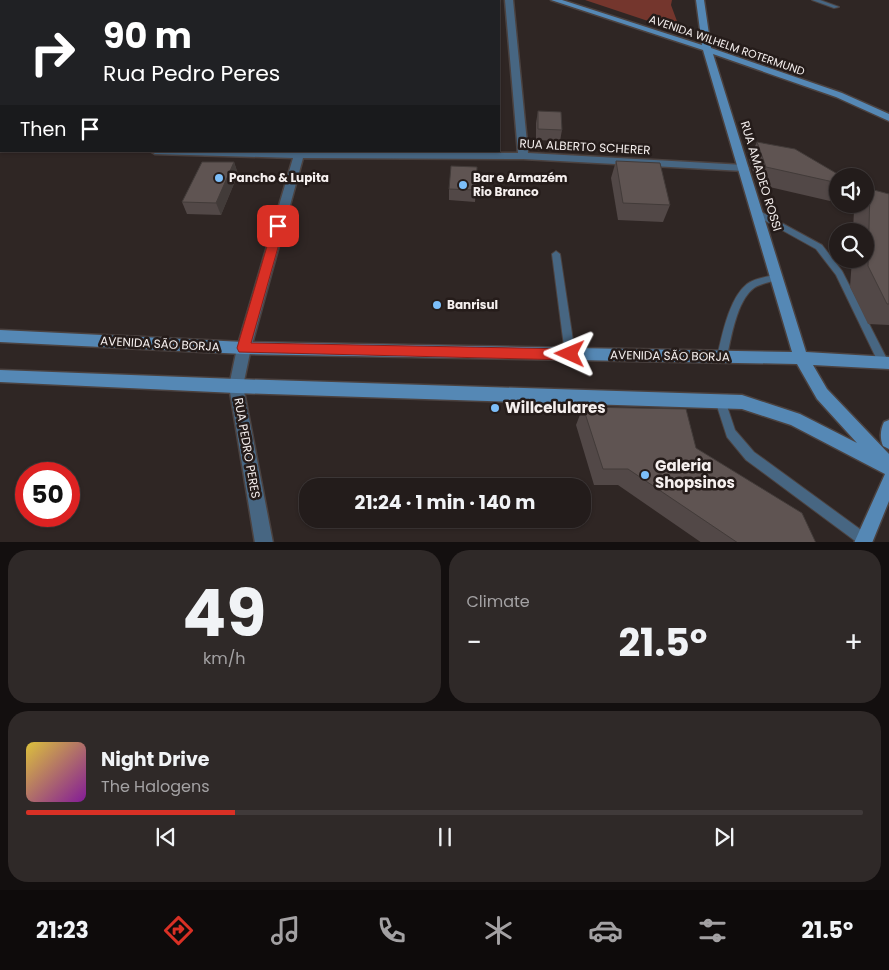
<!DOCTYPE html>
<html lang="en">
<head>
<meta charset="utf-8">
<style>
  :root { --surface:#231c1b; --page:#2f2928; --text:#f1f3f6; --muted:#a3a1a3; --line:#403a3a; --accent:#d93025 }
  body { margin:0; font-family:Poppins,sans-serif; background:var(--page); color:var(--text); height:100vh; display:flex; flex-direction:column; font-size:19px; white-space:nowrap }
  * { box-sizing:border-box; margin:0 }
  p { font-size:16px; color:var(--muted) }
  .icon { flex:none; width:28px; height:28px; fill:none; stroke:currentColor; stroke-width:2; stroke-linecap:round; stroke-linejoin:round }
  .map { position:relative; height:542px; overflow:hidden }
  .panel { display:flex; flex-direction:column; gap:8px; padding:8px; background:#130f0f; flex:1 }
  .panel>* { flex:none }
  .top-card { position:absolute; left:0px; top:0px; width:500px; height:152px; box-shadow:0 1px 4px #0004,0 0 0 1px var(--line); background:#202124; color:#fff; overflow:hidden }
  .controls { position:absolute; left:829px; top:168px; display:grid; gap:10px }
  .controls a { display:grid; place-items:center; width:45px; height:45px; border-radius:50%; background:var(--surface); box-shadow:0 1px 4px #0004,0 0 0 1px var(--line); font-size:25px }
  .speed { position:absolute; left:15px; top:462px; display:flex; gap:10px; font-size:25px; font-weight:700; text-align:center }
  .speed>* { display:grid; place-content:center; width:65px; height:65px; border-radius:50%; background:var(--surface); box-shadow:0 1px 4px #0004,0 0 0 1px var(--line); line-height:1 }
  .speed .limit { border:8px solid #d22; background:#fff; color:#111 }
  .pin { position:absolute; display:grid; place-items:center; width:42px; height:42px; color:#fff; margin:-21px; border-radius:10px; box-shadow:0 2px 8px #0006 }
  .me { position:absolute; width:55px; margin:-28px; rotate:271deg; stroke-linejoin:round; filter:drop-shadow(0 0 4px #0008) }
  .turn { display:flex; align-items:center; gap:18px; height:105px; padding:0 20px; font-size:22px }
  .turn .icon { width:65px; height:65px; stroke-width:2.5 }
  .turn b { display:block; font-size:35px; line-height:42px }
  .then { display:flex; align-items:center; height:48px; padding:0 20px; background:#0003; gap:10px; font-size:19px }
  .big { font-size:38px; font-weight:700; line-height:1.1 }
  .panel .tile { flex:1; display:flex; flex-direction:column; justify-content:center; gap:8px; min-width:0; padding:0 18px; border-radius:20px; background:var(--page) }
  .panel .dial { align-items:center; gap:0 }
  .dial b { font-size:65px; line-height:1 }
  .song { display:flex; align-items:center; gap:15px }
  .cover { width:60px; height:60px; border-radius:8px; background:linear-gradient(135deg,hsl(50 70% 55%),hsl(290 70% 35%)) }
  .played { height:5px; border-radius:2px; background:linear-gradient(90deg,var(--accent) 25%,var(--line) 25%) }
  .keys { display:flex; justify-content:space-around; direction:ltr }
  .heat { display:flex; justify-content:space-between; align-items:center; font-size:28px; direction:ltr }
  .panel .tiles { flex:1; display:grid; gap:8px; grid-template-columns:1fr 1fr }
  .tile:last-child { grid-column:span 2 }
  .trip { position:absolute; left:299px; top:478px; width:292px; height:50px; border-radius:20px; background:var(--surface); box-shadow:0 1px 4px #0004,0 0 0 1px var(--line); font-weight:700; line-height:50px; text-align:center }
  .menu { display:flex; height:80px; justify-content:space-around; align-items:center; background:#0e0b0b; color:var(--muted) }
  .menu .icon { width:35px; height:35px }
  .menu .current { color:var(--accent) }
  .menu b { font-size:22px; color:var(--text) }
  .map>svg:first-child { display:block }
  .green { fill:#74362d }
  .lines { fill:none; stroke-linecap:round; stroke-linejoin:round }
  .lane-casing { stroke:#4b4240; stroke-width:2 }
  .street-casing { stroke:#4b4240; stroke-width:3 }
  .secondary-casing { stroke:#4b4240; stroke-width:3 }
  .lane { fill:#476682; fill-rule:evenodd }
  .street { fill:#476682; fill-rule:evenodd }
  .secondary { fill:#5588b5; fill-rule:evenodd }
  .wall { fill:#524847 }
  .shaded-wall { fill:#423b39 }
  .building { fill:#5f5452; stroke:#423b39 }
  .route { fill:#d93025; stroke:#8d1f18 }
  .poi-dot { fill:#7cbef9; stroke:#251c1a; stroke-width:2 }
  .labels { text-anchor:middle; stroke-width:5; stroke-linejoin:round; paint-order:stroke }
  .far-street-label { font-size:11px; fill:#f5efee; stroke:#251c1a }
  .street-label { font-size:12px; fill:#f5efee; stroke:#251c1a }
  .poi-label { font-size:12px; font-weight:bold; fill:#f5efee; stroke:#251c1a; text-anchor:start }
  .near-poi-label { font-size:15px; font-weight:bold; fill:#f5efee; stroke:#251c1a; text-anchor:start }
</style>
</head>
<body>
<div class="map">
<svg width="889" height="543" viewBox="0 0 889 543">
  <rect width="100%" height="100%" fill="#2f2624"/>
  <!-- green -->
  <path class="green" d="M585 0H672L671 5 681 32Z"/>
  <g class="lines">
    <defs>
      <g id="lane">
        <path d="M812 0H820L839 7 834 8Z"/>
        <path d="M758 210 822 245 842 271 889 363 888 366 884 367 880 366 836 275 816 249 755 215 754 213Z"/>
        <path d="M556 251 560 254 575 354 573 357 570 358 567 357 565 354 552 254Z"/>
        <path d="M777 274 780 275 781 277 780 279C772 282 761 283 754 288 737 300 731 338 727 357L726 360 722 361 718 360 717 357C722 336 729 298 747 284 755 278 768 277 777 274Z"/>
        <path d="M720 395 724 397 735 430 754 452 868 535 870 539 869 543H858L746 460 727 437 715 400 716 397Z"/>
      </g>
      <g id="street">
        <path d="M348 0H356V1H349Z"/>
        <path d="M505 0H513L528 153 744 165 749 168 744 171 523 159 303 158 251 348 243 386 273 543H255L229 386 237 348 293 158 155 154 150 151 518 153Z"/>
        <rect x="0" y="144" width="1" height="6"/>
      </g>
      <g id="secondary">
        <path d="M551 0H562L702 45 696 0H704L711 48 842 93 889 114V121L836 97 713 54 806 352 889 357V369L813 365 827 389 889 454V501L872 543H854L885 474 791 425 742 409 236 393 0 382V370L236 379 742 395 800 414 857 443 817 399 797 364 244 354 0 342V330L244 342 792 352 703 50Z"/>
        <path d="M889 420V449L883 446C880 439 880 430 884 422Z"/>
      </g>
    </defs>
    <!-- lane casing -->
    <use href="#lane" class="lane-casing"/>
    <!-- street casing -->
    <use href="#street" class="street-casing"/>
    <!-- secondary casing -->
    <use href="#secondary" class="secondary-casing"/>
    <!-- lane -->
    <use href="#lane" class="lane"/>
    <!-- street -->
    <use href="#street" class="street"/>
    <!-- secondary -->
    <use href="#secondary" class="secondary"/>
  </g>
  <!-- wall -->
  <g class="wall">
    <path d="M0 0H36L37 1H1V22L0 23Z"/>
    <path d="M73 0H130L131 1H74Z"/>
    <path d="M538 111 562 130 560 141 536 140V123Z"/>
    <path d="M757 142 838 176V190L830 201 757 184 749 159Z"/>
    <path d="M616 161 670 205 663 222 618 220 611 178Z"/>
    <path d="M234 162 238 174 221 215 187 214 182 202Z"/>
    <path d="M477 167 475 202 449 200V189Z"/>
    <path d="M870 189 889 194V325L868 324 850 287 852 259H865V231H853L854 210 859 204H865V196Z"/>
    <path d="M583 407 696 448 816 543H702L618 485H594L576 425Z"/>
  </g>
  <!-- shaded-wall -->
  <g class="shaded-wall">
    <path d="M15 0H36L37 1H16Z"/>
    <path d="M112 0H130L131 1H110Z"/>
    <path d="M1 8V22L0 23V9Z"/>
    <path d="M234 162 238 174 221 215 216 203Z"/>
  </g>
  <!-- building -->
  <g class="building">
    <path d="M95 0H112L110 1H102Z"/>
    <path d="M0 2H1V8L0 9Z"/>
    <path d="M538 111 561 112 562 130 538 129Z"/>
    <path d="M757 142 795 149 841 176H838V183L766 167Z"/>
    <path d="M616 161 660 163 670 205 623 203Z"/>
    <path d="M202 162H234L216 203 182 202Z"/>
    <path d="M451 166 477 167 476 190 449 189Z"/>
    <path d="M870 189 889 194V304H887L868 266Z"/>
    <path d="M583 407 686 409 696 448 802 513 816 543H738L628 469H603Z"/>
  </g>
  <!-- route -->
  <path class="route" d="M278 222 284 226 251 343 570 349 574 350 576 354 574 358 570 360 239 352 237 348 273 226Z"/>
  <!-- markers -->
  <g class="poi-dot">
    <circle cx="219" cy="178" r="5"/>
    <circle cx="463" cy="185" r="5"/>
    <circle cx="437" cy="305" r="5"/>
    <circle cx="495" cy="408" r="5"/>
    <circle cx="645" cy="475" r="5"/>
  </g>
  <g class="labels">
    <!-- far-street labels -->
    <g class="far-street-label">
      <text transform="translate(727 45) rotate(19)" y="4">AVENIDA WILHELM ROTERMUND</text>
    </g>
    <!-- street labels -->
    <g class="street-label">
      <text transform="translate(585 147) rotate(3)" y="4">RUA ALBERTO SCHERER</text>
      <text transform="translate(761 176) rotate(73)" y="4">RUA AMADEO ROSSI</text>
      <text transform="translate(160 344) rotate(3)" y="4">AVENIDA SÃO BORJA</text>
      <text transform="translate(670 356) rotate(1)" y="4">AVENIDA SÃO BORJA</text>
      <text transform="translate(247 448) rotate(80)" y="4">RUA PEDRO PERES</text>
    </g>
    <!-- poi labels -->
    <g class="poi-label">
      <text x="229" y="182">Pancho &amp; Lupita</text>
      <text x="473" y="182">Bar e Armazém<tspan x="473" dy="14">Rio Branco</tspan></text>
      <text x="447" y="309">Banrisul</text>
    </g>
    <!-- near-poi labels -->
    <g class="near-poi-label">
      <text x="505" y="413">Willcelulares</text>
      <text x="655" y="471">Galeria<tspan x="655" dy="17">Shopsinos</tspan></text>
    </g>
  </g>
</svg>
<div class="controls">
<a><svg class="icon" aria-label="sound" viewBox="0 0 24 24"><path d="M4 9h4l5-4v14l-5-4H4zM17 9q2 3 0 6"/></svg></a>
<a><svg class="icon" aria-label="search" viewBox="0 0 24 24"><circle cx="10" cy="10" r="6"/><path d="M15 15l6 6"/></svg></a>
</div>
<div class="speed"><div class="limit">50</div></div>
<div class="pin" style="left:278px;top:226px;background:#d93025"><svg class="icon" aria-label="arrive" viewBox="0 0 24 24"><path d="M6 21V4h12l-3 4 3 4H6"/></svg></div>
<svg class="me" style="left:570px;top:354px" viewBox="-20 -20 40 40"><path d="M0-17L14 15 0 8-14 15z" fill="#d93025" stroke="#fff" stroke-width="4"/></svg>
<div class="trip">21:24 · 1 min · 140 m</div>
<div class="top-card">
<div class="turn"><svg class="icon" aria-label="right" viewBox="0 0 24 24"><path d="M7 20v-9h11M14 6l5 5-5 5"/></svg><div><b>90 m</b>Rua Pedro Peres</div></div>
<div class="then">Then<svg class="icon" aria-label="arrive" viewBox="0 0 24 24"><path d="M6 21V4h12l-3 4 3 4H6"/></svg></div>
</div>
</div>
<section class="panel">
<div class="tiles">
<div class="tile dial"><b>49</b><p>km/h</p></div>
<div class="tile"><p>Climate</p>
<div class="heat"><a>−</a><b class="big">21.5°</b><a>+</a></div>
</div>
<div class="tile">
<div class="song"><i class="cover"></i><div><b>Night Drive</b><p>The Halogens</p></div></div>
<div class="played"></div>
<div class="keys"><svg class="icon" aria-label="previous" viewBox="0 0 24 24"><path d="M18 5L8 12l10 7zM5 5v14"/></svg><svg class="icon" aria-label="pause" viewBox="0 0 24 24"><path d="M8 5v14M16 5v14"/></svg><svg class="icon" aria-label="next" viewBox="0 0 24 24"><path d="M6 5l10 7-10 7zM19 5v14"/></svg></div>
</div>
</div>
</section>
<nav class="menu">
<b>21:23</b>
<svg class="icon current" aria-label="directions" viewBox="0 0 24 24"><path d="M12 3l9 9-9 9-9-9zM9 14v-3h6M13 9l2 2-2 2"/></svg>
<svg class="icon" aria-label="music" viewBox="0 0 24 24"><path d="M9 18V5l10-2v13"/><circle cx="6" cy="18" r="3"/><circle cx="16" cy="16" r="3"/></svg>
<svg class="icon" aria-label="phone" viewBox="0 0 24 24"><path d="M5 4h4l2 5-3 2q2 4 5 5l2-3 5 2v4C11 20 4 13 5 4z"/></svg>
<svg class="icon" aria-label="climate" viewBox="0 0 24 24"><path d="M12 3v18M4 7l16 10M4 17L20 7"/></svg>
<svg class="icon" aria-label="car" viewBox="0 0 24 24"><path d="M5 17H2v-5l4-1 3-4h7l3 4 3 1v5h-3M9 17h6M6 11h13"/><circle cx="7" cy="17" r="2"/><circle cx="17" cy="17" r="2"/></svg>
<svg class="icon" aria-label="filters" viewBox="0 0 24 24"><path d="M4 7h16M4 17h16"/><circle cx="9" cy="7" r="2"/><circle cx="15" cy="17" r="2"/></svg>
<b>21.5°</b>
</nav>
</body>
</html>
